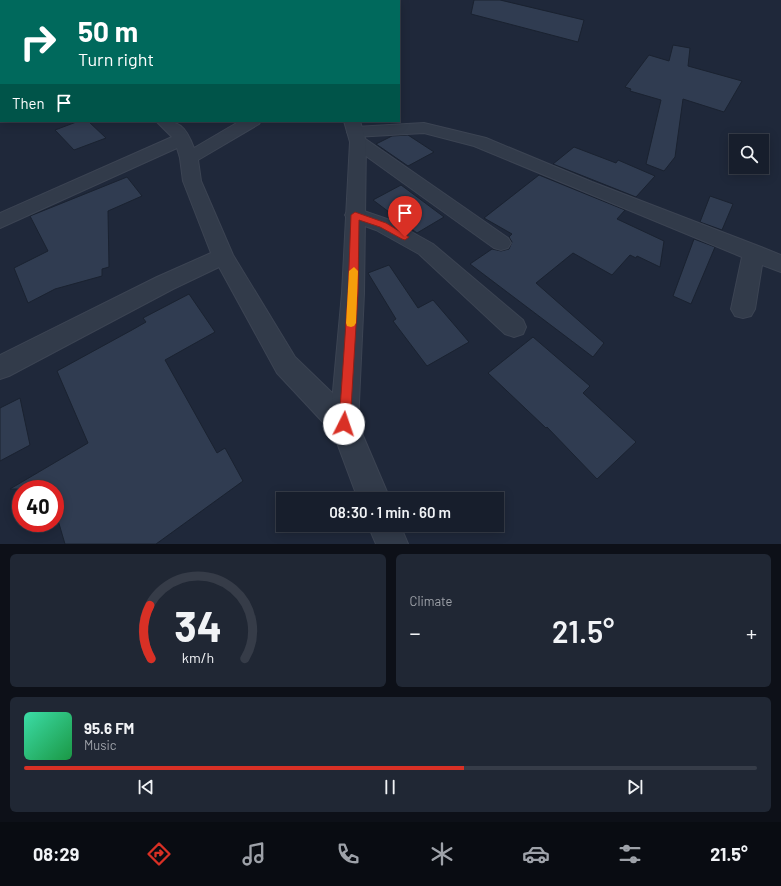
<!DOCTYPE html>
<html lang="en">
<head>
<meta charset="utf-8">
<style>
  :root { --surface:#171e2c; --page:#202734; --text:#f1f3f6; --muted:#9ea2a9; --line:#363c48; --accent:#d93025 }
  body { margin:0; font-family:Barlow,sans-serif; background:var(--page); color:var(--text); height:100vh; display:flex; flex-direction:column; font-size:15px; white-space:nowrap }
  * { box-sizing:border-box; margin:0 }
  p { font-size:13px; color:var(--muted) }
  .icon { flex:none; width:22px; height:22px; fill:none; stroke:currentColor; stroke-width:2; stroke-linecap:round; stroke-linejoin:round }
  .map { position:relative; height:544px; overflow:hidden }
  .side { display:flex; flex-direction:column; gap:10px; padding:10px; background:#0d1018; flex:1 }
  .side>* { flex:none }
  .hud { position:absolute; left:0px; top:0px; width:400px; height:122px; box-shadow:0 2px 10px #0003,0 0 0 1px var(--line); background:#00695c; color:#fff; overflow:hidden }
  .tools { position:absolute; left:729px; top:134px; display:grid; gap:8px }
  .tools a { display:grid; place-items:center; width:40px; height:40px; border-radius:0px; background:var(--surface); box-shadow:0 2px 10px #0003,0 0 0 1px var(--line); font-size:20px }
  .speed { position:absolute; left:12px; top:480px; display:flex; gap:8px; font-size:20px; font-weight:700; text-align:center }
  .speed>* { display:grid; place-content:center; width:52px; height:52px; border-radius:50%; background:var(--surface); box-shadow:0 2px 10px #0003,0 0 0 1px var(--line); line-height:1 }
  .speed .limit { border:6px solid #d22; background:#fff; color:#111 }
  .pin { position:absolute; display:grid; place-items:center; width:34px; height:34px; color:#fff; margin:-41px -17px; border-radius:50% 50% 50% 0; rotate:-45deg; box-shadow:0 0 4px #0007 }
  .pin .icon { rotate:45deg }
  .me { position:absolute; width:44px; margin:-22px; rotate:4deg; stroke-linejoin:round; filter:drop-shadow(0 0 3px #0008) }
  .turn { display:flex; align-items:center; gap:14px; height:84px; padding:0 12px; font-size:18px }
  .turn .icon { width:52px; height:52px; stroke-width:2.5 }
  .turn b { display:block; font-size:28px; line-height:34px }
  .then { display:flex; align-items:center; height:38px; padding:0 12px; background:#0003; gap:8px; font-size:15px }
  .big { font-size:30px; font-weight:600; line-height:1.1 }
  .side .card { flex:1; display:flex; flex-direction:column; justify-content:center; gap:6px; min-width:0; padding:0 14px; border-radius:6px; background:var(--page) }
  .side .dial { align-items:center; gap:0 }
  .dial svg { height:104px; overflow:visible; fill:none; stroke:var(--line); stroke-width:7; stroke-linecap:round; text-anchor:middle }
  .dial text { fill:var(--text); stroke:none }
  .song { display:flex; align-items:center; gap:12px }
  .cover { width:48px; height:48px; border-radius:6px; background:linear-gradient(135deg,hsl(160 70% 55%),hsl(140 70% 35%)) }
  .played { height:4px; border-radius:2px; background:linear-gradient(90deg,var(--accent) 60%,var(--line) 60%) }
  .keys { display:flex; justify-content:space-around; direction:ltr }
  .heat { display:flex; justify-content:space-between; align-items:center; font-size:22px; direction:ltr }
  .side .tiles { flex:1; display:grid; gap:10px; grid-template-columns:1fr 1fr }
  .card:last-child { grid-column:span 2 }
  .trip { position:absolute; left:276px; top:492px; width:228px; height:40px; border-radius:0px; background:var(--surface); box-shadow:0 2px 10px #0003,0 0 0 1px var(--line); font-weight:600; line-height:40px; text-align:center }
  .tab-bar { display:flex; height:64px; justify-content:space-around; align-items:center; background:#090c12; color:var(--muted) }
  .tab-bar .icon { width:28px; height:28px }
  .tab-bar .active { color:var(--accent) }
  .tab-bar b { font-size:18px; color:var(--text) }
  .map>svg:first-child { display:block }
  .building { fill:#303c51; stroke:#1a2230 }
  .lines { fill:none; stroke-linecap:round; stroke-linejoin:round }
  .minor-casing { stroke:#3c4453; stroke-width:2 }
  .tertiary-casing { stroke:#3c4453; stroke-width:2 }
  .minor { fill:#323b4a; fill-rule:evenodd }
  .tertiary { fill:#323b4a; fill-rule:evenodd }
  .route { fill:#d93025; stroke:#8d1f18 }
  .slow { fill:#f59e0b }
</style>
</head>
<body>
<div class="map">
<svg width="781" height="544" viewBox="0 0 781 544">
  <rect width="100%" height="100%" fill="#1f283a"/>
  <!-- building -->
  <g class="building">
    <path d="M474 0H500L584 20 578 42 471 14Z"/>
    <path d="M673 45 690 48 688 66 742 81 724 112 683 99 675 157 664 171 646 164 661 100 630 91 631 89 625 87 649 55 669 61Z"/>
    <path d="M79 121H88L106 138 74 150 55 130Z"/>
    <path d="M408 135 434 152 408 166 376 144 392 136Z"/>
    <path d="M574 147 616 163 618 160 655 176 636 197 553 164Z"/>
    <path d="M539 175 625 210 617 219 664 241 660 267 637 256 636 258 630 255 612 275 573 253 536 283 604 343 593 357 470 264 492 249 501 251 509 249 512 242 509 237 512 234 484 218Z"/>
    <path d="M127 177 142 196 108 211 109 267 102 269V276L55 289 28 303 14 268 48 251 30 216Z"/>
    <path d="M401 185 444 217 417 233 373 200Z"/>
    <path d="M710 196 733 204 722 230 700 222Z"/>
    <path d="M694 239 715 247 691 304 673 296Z"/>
    <path d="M389 265 418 308 433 300 469 342 427 366 393 321 396 319 368 273Z"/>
    <path d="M189 294 215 332 165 360 217 453 225 448 243 481 156 544H65L55 510V489H10L88 443 57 371 132 330 146 322 143 318Z"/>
    <path d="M533 337 590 386 583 393 636 442 597 479 547 427 546 428 488 373Z"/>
    <path d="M20 398 30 445 0 461V408Z"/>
  </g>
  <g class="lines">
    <defs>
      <g id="minor">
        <path d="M0 0H6L7 1H1L0 4Z"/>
        <path d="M152 0H164L165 1H153Z"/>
        <path d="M1 99V109L0 110V100Z"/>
        <path d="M156 121C180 121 185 125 194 148L240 121H261L259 124 198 160 201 181 233 255 295 357 354 414 358 424 354 434 344 438 334 434 277 373 219 267 173 289 9 376 0 379V355L157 277 211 253 183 181 180 158 177 148 0 228V213L172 137Z"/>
        <path d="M424 123 486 138 592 182 761 247 781 255V272L762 265 755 309 751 316 743 318 735 316 731 309 742 257 474 146 424 133 355 137 349 135 347 132 349 129 355 127Z"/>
        <path d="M358 137 364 138 508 238 511 243 508 248 501 250 494 248 352 146 350 142 352 138Z"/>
        <path d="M355 208 390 220 433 244 523 320 526 327 523 334 514 337 505 334 419 254 376 230 348 220 345 215 348 210Z"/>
      </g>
      <g id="tertiary">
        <rect x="310" y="0" width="12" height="1"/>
        <path d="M344 121H360L366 142 364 293 358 424 390 499H358L330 424 342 293 350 142Z"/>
        <path d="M368 525H400L408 544H376Z"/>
      </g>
    </defs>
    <!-- minor casing -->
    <use href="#minor" class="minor-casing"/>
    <!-- tertiary casing -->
    <use href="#tertiary" class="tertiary-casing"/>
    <!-- minor -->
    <use href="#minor" class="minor"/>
    <!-- tertiary -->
    <use href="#tertiary" class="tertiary"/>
  </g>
  <!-- route -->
  <path class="route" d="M355 212 386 223 409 237 405 240 402 239 380 227 359 220 358 293 350 424 349 428 344 429 340 428 339 424 348 293 351 215Z"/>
  <!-- slow -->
  <path class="slow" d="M354 267 358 271 356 323 354 326 351 327 347 326 346 323 349 271Z"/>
</svg>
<div class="tools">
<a><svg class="icon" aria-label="search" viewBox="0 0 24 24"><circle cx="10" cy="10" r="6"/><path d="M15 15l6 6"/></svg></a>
</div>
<div class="speed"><div class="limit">40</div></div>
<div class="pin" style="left:405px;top:237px;background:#d93025"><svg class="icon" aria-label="arrive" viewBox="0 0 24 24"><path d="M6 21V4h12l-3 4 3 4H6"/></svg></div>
<svg class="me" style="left:344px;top:424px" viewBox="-20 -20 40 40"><circle r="19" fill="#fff"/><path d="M0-13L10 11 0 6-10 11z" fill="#d93025"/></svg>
<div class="trip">08:30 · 1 min · 60 m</div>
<div class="hud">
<div class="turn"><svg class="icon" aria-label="right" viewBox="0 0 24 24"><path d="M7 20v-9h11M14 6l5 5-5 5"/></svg><div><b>50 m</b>Turn right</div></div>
<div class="then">Then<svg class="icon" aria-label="arrive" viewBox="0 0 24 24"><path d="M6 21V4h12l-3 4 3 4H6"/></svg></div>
</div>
</div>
<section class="side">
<div class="tiles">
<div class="card dial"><svg viewBox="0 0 100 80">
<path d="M14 69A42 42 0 1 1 86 69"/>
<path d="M14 69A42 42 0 0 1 13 28" stroke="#d93025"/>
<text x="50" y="56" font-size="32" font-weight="700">34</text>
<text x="50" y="72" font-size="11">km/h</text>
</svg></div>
<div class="card"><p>Climate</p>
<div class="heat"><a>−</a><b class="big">21.5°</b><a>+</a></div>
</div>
<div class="card">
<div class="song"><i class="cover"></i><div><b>95.6 FM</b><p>Music</p></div></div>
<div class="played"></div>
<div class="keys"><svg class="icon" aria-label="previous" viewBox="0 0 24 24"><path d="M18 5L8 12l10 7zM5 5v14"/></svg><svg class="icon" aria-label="pause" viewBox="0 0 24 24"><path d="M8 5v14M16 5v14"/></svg><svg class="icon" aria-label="next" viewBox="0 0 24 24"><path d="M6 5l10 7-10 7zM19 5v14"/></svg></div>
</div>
</div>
</section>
<nav class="tab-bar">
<b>08:29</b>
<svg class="icon active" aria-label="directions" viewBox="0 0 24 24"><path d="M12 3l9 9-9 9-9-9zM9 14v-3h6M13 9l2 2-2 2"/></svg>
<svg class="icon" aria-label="music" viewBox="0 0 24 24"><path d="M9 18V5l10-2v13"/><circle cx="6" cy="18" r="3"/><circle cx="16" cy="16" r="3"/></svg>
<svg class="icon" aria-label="phone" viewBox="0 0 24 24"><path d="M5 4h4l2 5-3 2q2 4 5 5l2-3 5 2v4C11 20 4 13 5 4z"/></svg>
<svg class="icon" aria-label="climate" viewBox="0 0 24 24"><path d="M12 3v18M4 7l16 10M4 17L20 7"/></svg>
<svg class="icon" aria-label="car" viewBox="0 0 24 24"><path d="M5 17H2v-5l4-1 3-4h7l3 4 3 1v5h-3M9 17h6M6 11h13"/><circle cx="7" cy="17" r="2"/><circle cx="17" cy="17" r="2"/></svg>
<svg class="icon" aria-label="filters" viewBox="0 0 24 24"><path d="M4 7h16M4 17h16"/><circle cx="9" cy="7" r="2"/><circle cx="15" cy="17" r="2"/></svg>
<b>21.5°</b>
</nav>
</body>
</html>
